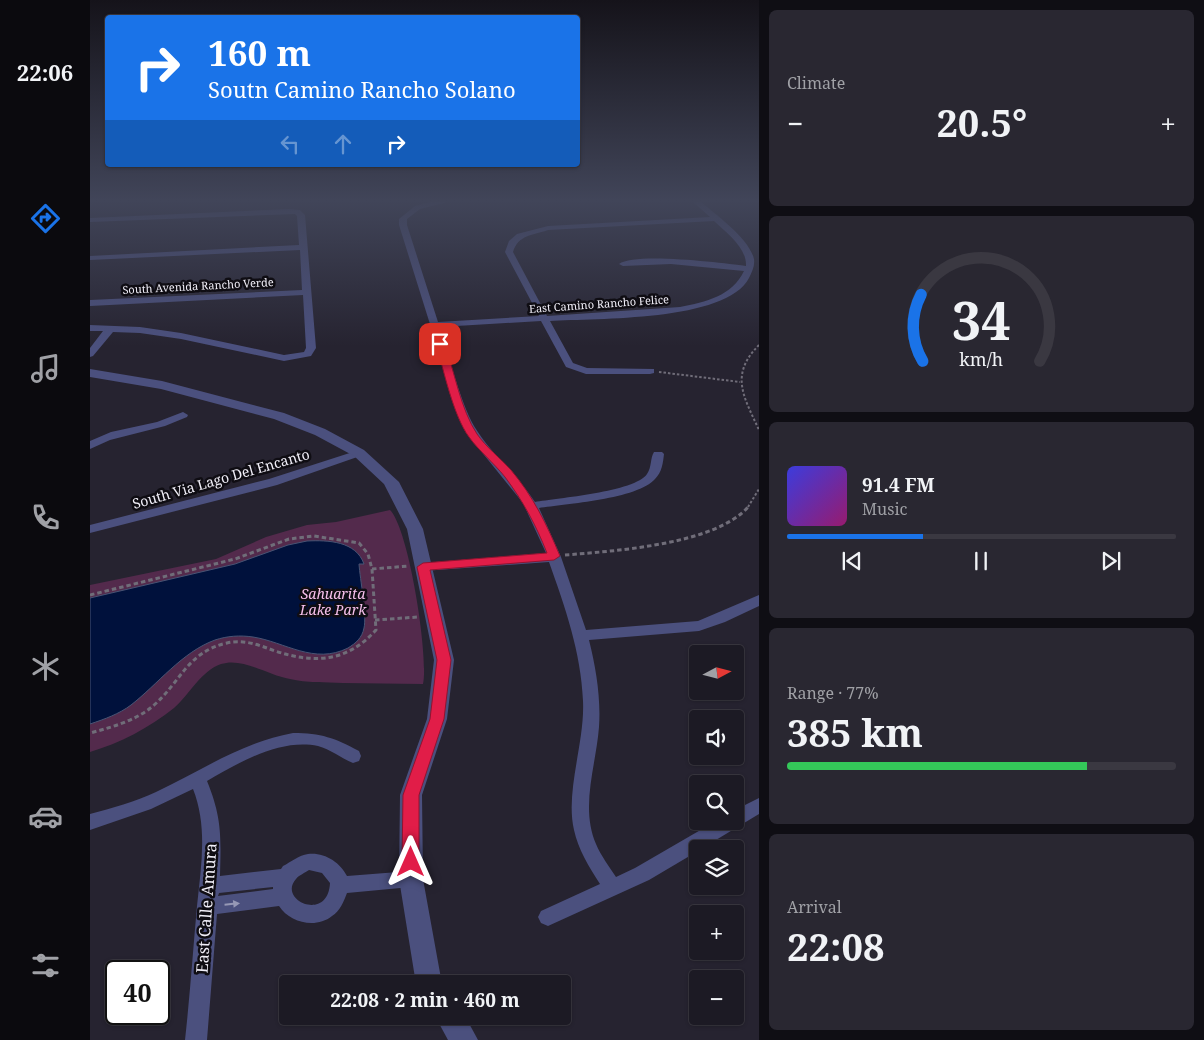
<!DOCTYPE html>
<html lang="en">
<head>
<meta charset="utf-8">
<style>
  :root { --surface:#1c1a24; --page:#292731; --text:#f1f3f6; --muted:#a0a1a6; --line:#3a3841; --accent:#1a73e8 }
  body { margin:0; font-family:"Noto Serif",serif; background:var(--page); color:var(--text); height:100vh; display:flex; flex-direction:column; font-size:19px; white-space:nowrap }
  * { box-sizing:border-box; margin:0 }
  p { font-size:16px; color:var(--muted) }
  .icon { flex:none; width:28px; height:28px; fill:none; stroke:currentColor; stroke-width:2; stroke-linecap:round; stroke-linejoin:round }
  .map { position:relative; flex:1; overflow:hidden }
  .details { display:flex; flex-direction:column; gap:10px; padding:10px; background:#0f0e14; width:445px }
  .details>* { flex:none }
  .top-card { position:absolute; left:15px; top:15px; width:475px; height:152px; border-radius:5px; box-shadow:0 1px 4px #0004,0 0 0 1px var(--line); background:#1a73e8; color:#fff; overflow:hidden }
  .needle { width:32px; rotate:83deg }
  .buttons { position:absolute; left:599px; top:645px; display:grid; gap:10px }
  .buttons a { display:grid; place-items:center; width:55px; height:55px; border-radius:5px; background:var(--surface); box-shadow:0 1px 4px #0004,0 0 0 1px var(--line); font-size:25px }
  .speed { position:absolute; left:15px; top:960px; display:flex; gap:10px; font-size:25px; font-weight:700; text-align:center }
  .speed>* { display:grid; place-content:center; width:65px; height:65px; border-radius:50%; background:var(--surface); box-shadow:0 1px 4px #0004,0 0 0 1px var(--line); line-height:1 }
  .speed .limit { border:2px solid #111; border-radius:8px; background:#fff; color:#111 }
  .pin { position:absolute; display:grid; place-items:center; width:42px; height:42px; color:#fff; margin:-21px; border-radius:10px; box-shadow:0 2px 8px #0006 }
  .me { position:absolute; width:55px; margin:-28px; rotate:0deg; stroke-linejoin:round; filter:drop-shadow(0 0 4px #0008) }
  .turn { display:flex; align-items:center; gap:18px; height:105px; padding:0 20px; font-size:22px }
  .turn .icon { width:65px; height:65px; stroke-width:2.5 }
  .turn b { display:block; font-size:35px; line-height:42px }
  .lanes { display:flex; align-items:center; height:48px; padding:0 20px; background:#0003; justify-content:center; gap:25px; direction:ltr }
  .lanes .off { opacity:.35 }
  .big { font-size:38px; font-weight:700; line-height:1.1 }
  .details .tile { flex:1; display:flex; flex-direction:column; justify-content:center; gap:8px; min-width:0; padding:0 18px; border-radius:8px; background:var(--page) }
  .details .dial { align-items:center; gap:0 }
  .dial svg { height:130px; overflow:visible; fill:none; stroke:var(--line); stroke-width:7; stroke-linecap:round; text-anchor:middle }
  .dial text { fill:var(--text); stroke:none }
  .song { display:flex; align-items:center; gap:15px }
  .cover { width:60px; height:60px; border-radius:8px; background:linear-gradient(135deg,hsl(240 70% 55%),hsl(320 70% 35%)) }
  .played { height:5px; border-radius:2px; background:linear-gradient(90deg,var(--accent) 35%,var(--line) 35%) }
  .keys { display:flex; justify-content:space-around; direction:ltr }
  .heat { display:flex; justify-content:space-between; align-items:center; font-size:28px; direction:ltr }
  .charge { height:8px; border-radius:4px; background:linear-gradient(90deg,#34c759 77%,var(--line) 0) }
  .trip { position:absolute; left:189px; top:975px; width:292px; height:50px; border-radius:5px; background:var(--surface); box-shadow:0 1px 4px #0004,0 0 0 1px var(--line); font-weight:700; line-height:50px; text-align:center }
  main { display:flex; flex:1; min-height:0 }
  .tabs { display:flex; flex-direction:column; width:90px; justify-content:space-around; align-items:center; background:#0b0a0e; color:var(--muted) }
  .tabs .icon { width:35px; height:35px }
  .tabs .on { color:var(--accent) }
  .tabs b { font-size:22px; color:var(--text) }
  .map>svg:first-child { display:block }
  .green { fill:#532a4c }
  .water { fill:#00113c; stroke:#485474 }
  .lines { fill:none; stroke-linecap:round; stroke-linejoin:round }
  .path-far1 { stroke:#706d79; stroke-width:2; stroke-dasharray:2.5 2; stroke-linecap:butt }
  .path { stroke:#706d79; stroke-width:3; stroke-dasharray:4.5 3; stroke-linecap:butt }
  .minor { fill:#4b507e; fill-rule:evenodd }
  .tertiary { fill:#4b507e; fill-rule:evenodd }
  .oneway { fill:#9698b5 }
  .route { fill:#e11d48; stroke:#92132f }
  .labels { text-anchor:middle; stroke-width:5; stroke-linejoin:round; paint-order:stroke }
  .far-street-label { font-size:11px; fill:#f1eff8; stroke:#0f0d13 }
  .street-label { font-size:14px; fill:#f1eff8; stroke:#0f0d13 }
  .park-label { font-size:14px; font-style:italic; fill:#f6c0ec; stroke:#0f0d13 }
  .near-street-label { font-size:16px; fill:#f1eff8; stroke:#0f0d13 }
</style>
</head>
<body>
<main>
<nav class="tabs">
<b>22:06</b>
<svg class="icon on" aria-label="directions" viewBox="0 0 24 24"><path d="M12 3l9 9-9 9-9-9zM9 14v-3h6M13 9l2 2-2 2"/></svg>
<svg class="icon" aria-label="music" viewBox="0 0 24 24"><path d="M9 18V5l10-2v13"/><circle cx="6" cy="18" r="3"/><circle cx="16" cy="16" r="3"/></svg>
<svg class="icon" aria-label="phone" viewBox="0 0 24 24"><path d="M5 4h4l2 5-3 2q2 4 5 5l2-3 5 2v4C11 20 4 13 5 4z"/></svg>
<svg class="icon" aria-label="climate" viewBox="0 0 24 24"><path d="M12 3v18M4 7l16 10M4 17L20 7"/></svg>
<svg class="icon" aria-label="car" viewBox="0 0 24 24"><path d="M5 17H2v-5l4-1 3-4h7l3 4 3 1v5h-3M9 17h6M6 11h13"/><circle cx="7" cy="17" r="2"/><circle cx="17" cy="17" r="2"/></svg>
<svg class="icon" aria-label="filters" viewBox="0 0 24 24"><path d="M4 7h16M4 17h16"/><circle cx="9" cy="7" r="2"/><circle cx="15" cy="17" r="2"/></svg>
</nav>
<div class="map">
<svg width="669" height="1040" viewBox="0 0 669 1040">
  <rect width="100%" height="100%" fill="#262330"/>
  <!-- green -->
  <path class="green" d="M300 510C319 529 339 658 333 684 306 684 279 683 253 683 235 682 217 683 200 679 177 675 153 657 131 664 111 671 99 695 84 708 59 728 30 743 0 752V585L126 559 176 537 217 525 246 522Z"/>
  <!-- water -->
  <path class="water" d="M217 541C238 540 266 541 274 564H269C270 579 277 615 274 628 272 638 266 643 258 648 224 665 195 642 163 637 150 635 137 636 125 640 92 652 68 684 41 705 29 714 15 719 0 724V598L145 564 198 545Z"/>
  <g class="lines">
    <!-- path-far1 -->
    <g class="path-far1">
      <path d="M669 345C639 375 654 397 669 430"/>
      <path d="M569 372 650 382"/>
      <path d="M658 507 669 489"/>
    </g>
    <!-- path -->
    <g class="path">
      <path d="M475 555C523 551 626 545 659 506"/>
      <path d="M282 569 318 566"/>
      <path d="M0 595 145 559 199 539 224 536 269 543 278 554 282 569 286 630C257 662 225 664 185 651 169 645 154 639 137 643 97 652 91 682 63 706 45 721 22 727 0 733"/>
      <path d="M285 620 328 617"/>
    </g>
    <!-- minor -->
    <g class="minor">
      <path d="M343 201H362L330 209 317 219V225L348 322 449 316 415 252 419 241 427 234 458 226 620 217 602 201H610C626 215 659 238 664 259 665 266 662 272 659 278 636 322 506 318 460 321L483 363 497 368 564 369V373L560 374H496L476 367 451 321 350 327C359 356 370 401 384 426 401 454 427 475 445 502 467 498 545 492 557 474 562 467 560 458 564 452H572L574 454C573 463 572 472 565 479 548 499 475 504 449 508L471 557 496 630 608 621 669 595V606L635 622 609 631 499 640C506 668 511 698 509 727 506 766 490 807 506 844 511 856 519 866 526 877L545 868 626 821H645V810L669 798V814L611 849H608V851L559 880 458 926 451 923 448 917 451 911 510 884C499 867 488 849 484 830 475 791 495 743 493 701 491 652 475 607 459 562L333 571 326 567 333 563 456 553 433 503 382 440 369 417 309 225V219L325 206ZM624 221C637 233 657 248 656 266 633 263 545 252 529 264L533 266 581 264 654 271C642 296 616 302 590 307L457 316 423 252C428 235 443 235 458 230Z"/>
      <path d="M199 209 210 210 215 215 226 348 221 356 194 361 91 339 50 333 23 332 3 356 0 357V348L13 331H0V325L50 327 91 333 194 355 214 352 216 348 213 295 0 306V300L212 290 210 250 0 260V256L209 245 207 216 205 214 0 222V218Z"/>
      <path d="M93 412 98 415 97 417 75 426 20 440 0 449V441L21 432 67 422Z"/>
      <path d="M269 450 275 453 273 455 187 485 0 533V525L179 479Z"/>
      <path d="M203 733C231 733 245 738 269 751L271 756 269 761 263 763C251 758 240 749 228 746 190 738 148 763 117 781 132 818 131 836 130 876L191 869 193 866C201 862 209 855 218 854 234 852 250 862 257 876L321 871 328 873 330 879 328 885 321 887 257 893C254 901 250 911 242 916 226 929 200 923 189 906L127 914 117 1040H95C100 995 103 950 107 906 111 867 118 827 103 789L61 809 0 830V814C22 808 45 802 66 792 113 770 150 743 203 733ZM219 870 232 873 240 883C238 923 187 900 206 879 209 875 215 873 219 870ZM183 887V889L128 896 129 893Z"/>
    </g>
    <!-- tertiary -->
    <g class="tertiary">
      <path d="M0 369 72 381 194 413 235 429 274 450 309 482 333 529 364 660 357 719 332 795 333 879 352 984H326L309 879 310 795 337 719 344 660 317 529 294 484 264 456 225 435 184 419 71 389 0 377Z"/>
      <path d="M345 1016H375L388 1040H358Z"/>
    </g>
  </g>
  <!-- one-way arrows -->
  <defs><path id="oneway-solid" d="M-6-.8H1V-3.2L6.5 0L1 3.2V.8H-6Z" transform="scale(1.25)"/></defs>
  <use class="oneway" href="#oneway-solid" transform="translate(142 904) rotate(-6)"/>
  <!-- sky -->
  <linearGradient id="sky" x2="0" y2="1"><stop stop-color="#15131a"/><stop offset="0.58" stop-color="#414559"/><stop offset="1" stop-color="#414559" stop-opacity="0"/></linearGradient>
  <rect width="669" height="346" fill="url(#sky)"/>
  <!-- route -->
  <path class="route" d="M350 341 355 344C364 371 371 410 387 434 396 447 410 458 421 470 443 496 457 525 470 556L464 560 340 570 361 660 354 719 329 795V862L327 867 321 870 315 867 312 862 313 795 340 719 347 660 327 567 333 563 457 553C446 525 433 501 415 477 404 463 389 451 379 437 363 415 354 371 346 344Z"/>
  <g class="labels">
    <!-- far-street labels -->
    <g class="far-street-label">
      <text transform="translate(108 286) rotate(-3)" y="4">South Avenida Rancho Verde</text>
      <text transform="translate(509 304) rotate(-4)" y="4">East Camino Rancho Felice</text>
    </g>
    <!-- street labels -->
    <g class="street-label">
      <text transform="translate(131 479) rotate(-16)" y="5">South Via Lago Del Encanto</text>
    </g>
    <!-- park labels -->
    <g class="park-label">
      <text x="243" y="599">Sahuarita<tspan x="243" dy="16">Lake Park</tspan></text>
    </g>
    <!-- near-street labels -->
    <g class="near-street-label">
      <text transform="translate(116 908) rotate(-86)" y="6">East Calle Amura</text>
    </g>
  </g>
</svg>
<div class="buttons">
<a><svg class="needle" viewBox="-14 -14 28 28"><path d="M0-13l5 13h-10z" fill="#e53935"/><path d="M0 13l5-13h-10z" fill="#a0a1a6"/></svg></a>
<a><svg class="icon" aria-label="sound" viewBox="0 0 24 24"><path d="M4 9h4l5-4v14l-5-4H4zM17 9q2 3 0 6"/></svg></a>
<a><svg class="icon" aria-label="search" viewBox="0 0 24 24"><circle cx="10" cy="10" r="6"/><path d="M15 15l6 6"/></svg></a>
<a><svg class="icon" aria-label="layers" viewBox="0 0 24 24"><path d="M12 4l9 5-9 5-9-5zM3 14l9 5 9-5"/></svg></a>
<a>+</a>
<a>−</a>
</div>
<div class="speed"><div class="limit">40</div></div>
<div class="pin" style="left:350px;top:344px;background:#d93025"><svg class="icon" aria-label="arrive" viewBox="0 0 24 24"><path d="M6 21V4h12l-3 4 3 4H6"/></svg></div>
<svg class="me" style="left:321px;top:862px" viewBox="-20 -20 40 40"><path d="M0-17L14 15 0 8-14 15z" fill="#e11d48" stroke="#fff" stroke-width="4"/></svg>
<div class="trip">22:08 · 2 min · 460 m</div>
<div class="top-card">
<div class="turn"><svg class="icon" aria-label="right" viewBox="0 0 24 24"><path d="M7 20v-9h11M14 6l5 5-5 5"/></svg><div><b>160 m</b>Soutn Camino Rancho Solano</div></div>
<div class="lanes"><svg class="icon off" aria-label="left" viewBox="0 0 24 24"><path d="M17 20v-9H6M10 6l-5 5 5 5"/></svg><svg class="icon off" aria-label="ahead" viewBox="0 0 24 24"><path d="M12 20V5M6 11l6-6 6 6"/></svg><svg class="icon" aria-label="right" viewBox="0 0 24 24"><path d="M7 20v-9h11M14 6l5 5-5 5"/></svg></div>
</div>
</div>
<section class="details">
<div class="tile"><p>Climate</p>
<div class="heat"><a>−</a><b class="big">20.5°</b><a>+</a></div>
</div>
<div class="tile dial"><svg viewBox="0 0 100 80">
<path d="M14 69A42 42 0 1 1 86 69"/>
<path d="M14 69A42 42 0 0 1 13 28" stroke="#1a73e8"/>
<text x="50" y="56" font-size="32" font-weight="700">34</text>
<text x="50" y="72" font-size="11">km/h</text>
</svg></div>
<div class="tile">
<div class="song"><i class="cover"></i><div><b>91.4 FM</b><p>Music</p></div></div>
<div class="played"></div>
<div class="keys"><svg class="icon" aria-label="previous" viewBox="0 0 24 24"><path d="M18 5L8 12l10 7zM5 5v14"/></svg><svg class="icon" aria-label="pause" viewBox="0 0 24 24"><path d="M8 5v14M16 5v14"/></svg><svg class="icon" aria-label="next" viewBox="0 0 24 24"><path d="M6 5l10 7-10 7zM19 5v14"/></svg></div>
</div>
<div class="tile"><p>Range · 77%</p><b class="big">385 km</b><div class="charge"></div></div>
<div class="tile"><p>Arrival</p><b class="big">22:08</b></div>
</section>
</main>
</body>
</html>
